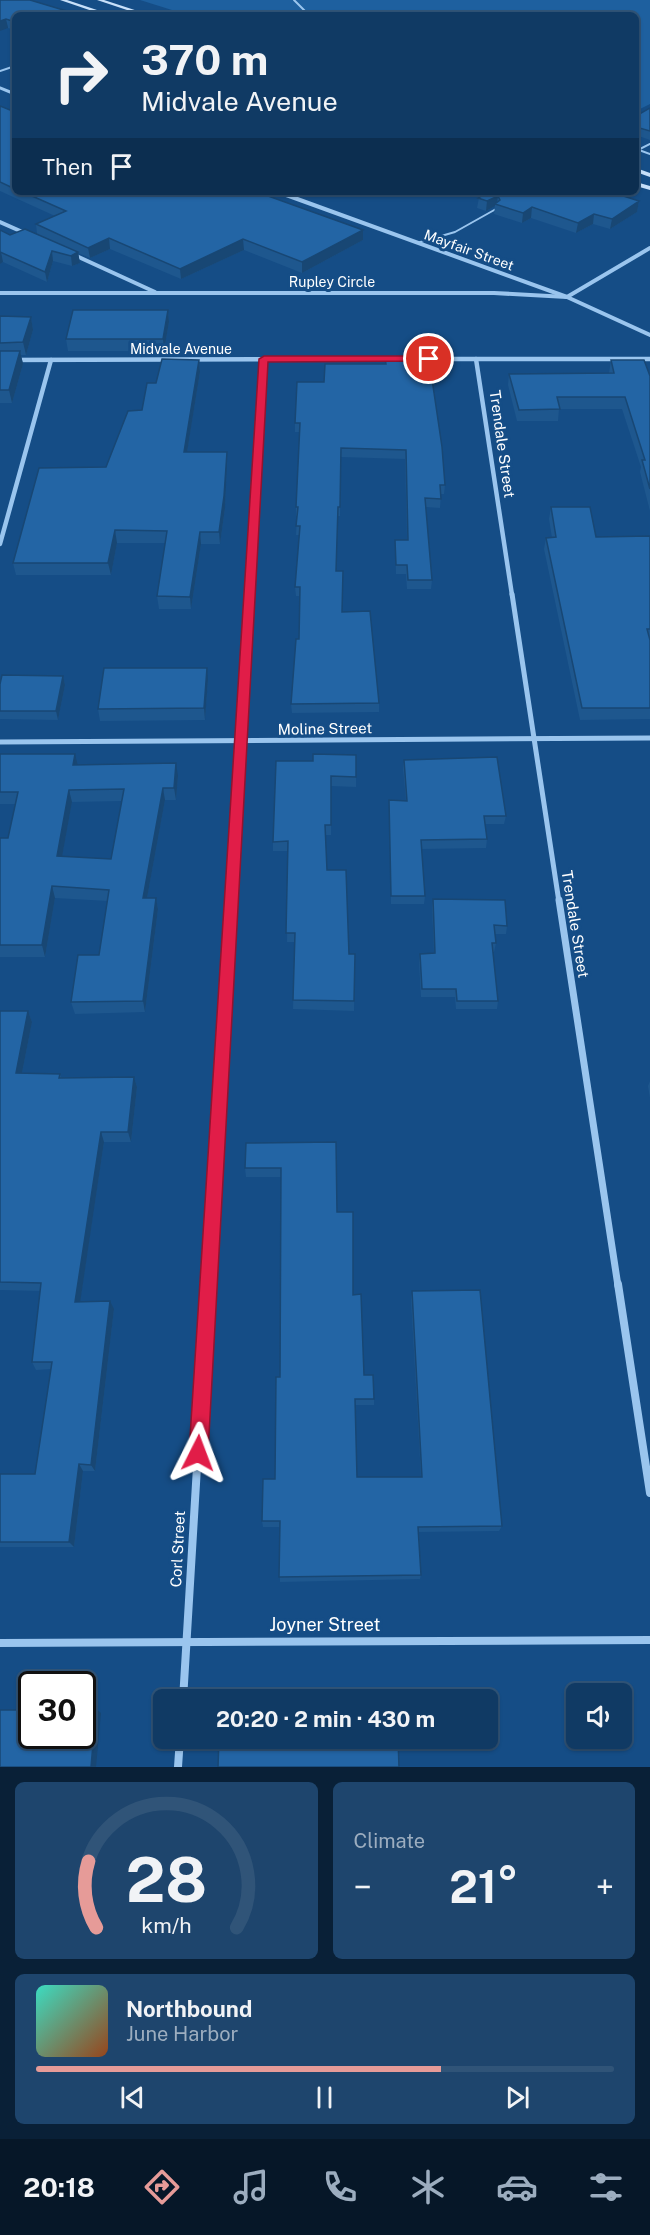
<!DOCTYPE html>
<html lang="en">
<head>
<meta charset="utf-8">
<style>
  :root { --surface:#103a64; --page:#1e456d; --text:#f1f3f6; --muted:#9cadbf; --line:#305478; --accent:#e69b98 }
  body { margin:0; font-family:"Public Sans",sans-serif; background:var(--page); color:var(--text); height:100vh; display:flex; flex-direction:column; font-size:22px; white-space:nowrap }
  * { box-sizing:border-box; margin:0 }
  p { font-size:20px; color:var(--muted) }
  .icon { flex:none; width:33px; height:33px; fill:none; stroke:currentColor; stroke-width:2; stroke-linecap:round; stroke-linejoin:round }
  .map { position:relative; height:1767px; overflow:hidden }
  .panel { display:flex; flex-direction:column; gap:15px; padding:15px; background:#092037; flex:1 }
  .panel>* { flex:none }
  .banner { position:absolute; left:12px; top:12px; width:627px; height:183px; border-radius:9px; box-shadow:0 2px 4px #0004,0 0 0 2px var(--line); background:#103a64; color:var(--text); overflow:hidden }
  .tools { position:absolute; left:566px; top:1683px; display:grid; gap:12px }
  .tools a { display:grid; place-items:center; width:66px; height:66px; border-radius:9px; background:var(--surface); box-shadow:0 2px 4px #0004,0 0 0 2px var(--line); font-size:30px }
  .speed { position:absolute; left:18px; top:1671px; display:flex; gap:12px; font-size:30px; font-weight:700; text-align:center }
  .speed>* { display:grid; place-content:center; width:78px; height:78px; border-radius:50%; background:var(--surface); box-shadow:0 2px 4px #0004,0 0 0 2px var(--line); line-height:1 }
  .speed .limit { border:3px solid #111; border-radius:9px; background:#fff; color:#111 }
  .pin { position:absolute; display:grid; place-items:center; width:51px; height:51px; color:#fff; margin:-26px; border:3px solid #fff; border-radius:50%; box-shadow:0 2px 6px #0007 }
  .me { position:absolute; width:66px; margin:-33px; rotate:3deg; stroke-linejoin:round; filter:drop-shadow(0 0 4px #0008) }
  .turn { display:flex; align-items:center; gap:21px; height:126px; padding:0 30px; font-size:27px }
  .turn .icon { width:78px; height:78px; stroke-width:2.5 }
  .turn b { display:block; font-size:42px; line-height:51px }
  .then { display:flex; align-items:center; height:57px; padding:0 30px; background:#0003; gap:12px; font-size:22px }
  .big { font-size:45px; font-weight:700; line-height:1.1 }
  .panel .widget { flex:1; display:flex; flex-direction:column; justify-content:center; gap:9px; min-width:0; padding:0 21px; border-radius:9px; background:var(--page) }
  .panel .dial { align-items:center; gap:0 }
  .dial svg { height:156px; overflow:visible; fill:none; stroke:var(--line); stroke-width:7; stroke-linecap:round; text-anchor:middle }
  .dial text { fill:var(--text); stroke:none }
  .song { display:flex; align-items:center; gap:18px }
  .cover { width:72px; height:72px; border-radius:9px; background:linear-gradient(135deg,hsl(170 70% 55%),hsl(20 70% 35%)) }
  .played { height:6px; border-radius:3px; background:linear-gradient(90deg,var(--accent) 70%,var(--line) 70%) }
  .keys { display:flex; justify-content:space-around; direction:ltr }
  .heat { display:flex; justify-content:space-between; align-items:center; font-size:33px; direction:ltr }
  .panel .tiles { flex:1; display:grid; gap:15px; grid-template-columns:1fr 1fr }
  .widget:last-child { grid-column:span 2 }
  .trip { position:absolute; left:153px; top:1689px; width:345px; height:60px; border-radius:9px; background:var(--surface); box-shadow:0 2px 4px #0004,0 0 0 2px var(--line); font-weight:700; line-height:60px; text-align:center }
  .dock { display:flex; height:96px; justify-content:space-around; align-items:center; background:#061728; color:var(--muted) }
  .dock .icon { width:42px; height:42px }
  .dock .active { color:var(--accent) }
  .dock b { font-size:27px; color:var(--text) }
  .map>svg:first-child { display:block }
  .green { fill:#1e609f }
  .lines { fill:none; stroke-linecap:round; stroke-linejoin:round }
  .service { stroke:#9ac5ee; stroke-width:2 }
  .minor-far5 { stroke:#9ac5ee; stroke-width:3 }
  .minor-far4 { stroke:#9ac5ee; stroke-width:4 }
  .minor-far3 { stroke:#9ac5ee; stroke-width:4.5 }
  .minor-far2 { stroke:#9ac5ee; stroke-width:5 }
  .minor-far1 { stroke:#9ac5ee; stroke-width:7 }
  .minor { stroke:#9ac5ee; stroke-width:8 }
  .secondary { fill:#c7e0fa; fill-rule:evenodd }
  .wall { fill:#1e578e; fill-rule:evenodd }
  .shaded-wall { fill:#184774 }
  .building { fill:#2365a5; stroke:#184774; stroke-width:1.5; fill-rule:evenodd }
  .route { fill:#e11d48; stroke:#92132f; stroke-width:1.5 }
  .labels { text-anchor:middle; stroke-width:6; stroke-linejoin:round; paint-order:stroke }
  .far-street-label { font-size:14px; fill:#fff; stroke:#154d86 }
  .street-label { font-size:15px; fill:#fff; stroke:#154d86 }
  .near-street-label { font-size:18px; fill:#fff; stroke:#154d86 }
</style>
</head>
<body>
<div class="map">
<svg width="650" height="1767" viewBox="0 0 650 1767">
  <rect width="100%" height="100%" fill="#154d86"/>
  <!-- green -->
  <path class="green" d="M140 0H650V104L636 111V15H177L172 10Z"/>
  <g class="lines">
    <!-- service -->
    <g class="service">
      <path d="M294 0 309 15"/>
      <path d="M0 71 15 66"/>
      <path d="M639 150 650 154"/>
      <path d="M636 151 650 144"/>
      <path d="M417 243 455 232 496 209"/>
    </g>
    <!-- minor-far5 -->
    <path class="minor-far5" d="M0 88 15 94"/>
    <!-- minor-far4 -->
    <g class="minor-far4">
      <path d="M278 192 567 297 650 335"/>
      <path d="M0 222 27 234"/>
      <path d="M72 254 155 292"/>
      <path d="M0 293H494L567 297 650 248"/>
    </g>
    <!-- minor-far3 -->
    <g class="minor-far3">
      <path d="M424 359H650"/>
      <path d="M476 359 512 595"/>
      <path d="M0 360 392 359"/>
      <path d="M0 544 51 360"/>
      <path d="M250 595 264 359"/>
    </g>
    <!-- minor-far2 -->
    <g class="minor-far2">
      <path d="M512 594 559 902"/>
      <path d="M0 742 650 738"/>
      <path d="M231 902 250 594"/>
    </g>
    <!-- minor-far1 -->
    <g class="minor-far1">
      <path d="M559 900 618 1286"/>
      <path d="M208 1286 231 900"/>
    </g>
    <!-- minor -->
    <g class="minor">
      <path d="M618 1284 650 1493"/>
      <path d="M0 1643 650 1640"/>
      <path d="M183 1700 208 1284"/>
      <path d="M178 1767 180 1738"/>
    </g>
    <!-- secondary -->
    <g class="secondary">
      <path d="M60 0H67L112 15H104Z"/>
      <path d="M97 0H104L150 15H142Z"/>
      <path d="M636 168 650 173V177L636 172Z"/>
      <path d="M636 182 650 186V190L636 186Z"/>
    </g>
  </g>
  <!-- wall -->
  <g class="wall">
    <path d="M0 0 15 15V30L8 28Z"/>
    <path d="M15 62V73L14 72 12 63Z"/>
    <path d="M0 106 15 112V192H257L363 240 302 273 244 250 181 279 110 249 90 258 78 253 80 263 72 266 53 261 47 282 3 262 0 264V230L10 235 37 234 36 224 55 216 0 191Z"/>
    <path d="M650 108V140L636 135V116Z"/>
    <path d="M462 192H611L639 201 637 212 610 229 593 224 576 233 531 218 522 223 494 214 495 206 486 211 477 208 479 198Z"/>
    <path d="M168 310 169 322 164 351H68L66 339Z"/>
    <path d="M0 316 31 317 33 330 26 355H21L23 364 12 403H0Z"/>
    <path d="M385 359 445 485 444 494H441L440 508 426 507 432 580 431 589H407L406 574H396L395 540H407L405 459 341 457 340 516H338L336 571 342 612 379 703V712L292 713 291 704 299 639 300 596H296L295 587 299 535H296L297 516H296V507L300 432H295V423L324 382 385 364Z"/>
    <path d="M199 360 200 372 187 452H227V464L225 508 220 544H201L191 609H159L157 596 165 543H117L111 575H16L13 563 106 467 142 410 156 383Z"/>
    <path d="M611 360 650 376V511L640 472 641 467 622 409H559L558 421H517L508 385 509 374 609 373Z"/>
    <path d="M551 507 596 537 650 536V719L580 720 544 549 546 538H552L549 519Z"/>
    <path d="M63 676 65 685 58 720 0 719V684Z"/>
    <path d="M208 680 205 720 100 721 98 709Z"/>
    <path d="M0 754 78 765 178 776 176 800H165L147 898H156L158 909 145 1012 75 1014 71 1002 99 955 108 901 55 898 45 957H0V838H8L15 804H0ZM122 801 111 859 62 856 72 802Z"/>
    <path d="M356 755V787L331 786V835H326L327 870 349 954H355L354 1011 293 1009 295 942H287L288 851H273V842L313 761Z"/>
    <path d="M404 760 506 816 504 824H485L487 839 486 848 422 849 425 896 424 904H391L389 800 406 801 403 768Z"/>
    <path d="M433 899 507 926 506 934H495L496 943 494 952H493L498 1001 497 1009H456L455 997H421L419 962 420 954 434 953 432 907Z"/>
    <path d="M0 1011H28L32 1022 22 1073 60 1074 61 1077H134L137 1087 131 1142H104L80 1301 114 1309 95 1471H83L74 1547H0V1474H35L51 1369 36 1370 32 1362 40 1291 0 1290Z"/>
    <path d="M650 1081V1098L648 1086Z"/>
    <path d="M336 1142 337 1212 353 1295 364 1375 374 1399V1405H355L357 1477H421L411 1299 412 1291 502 1526 499 1531 419 1532 421 1575 420 1579 280 1582V1527H263L262 1521 275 1479 280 1377 281 1177H246L245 1168Z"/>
  </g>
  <!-- shaded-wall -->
  <g class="shaded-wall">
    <path d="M6 19 8 28 0 31V21Z"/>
    <path d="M498 196 497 204H495V206L486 211 487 201Z"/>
    <path d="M639 201 637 212 610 229 612 219Z"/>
    <path d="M532 207 531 218 522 223 523 213Z"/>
    <path d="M594 214 593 224 576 233 578 223Z"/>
    <path d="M363 230V240L302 273V262Z"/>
    <path d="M109 238 110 249 90 258 88 248Z"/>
    <path d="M243 239 244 250 181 279 180 269Z"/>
    <path d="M52 251 53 261 47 282 45 272Z"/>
    <path d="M0 252H1L3 262 0 264Z"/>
    <path d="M78 252 80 263 72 266 71 256Z"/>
    <path d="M168 310 169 322 164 351 163 339Z"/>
    <path d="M31 317 33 330 26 355 23 342Z"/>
    <path d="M20 351 23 364 12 403 9 390Z"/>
    <path d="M199 360 200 372 185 465 184 452Z"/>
    <path d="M227 452V464L225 508 220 544 219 532Z"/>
    <path d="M115 530 117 543 111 575 108 563Z"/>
    <path d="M200 532 201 544 191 609 190 597Z"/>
    <path d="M207 668 208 680 205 720 204 708Z"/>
    <path d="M63 676 65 685 58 720 56 711Z"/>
    <path d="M75 754 78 766 73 765Z"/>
    <path d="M176 763 178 776 176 800 174 788Z"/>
    <path d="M163 788 165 800 145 909 143 898Z"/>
    <path d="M69 790 72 802 60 868 57 856Z"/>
    <path d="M52 886 55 898 45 957 42 945Z"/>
    <path d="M156 898 158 909 145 1012 143 1001Z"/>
    <path d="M28 1011 32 1022 20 1083 16 1073Z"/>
    <path d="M134 1077 137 1087 131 1142 128 1132Z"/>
    <path d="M101 1132 104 1142 79 1310 75 1302Z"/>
    <path d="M110 1301 114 1309 95 1471 91 1465Z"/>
    <path d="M79 1464 83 1471 74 1547 69 1542Z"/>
    <path d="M96 1709 101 1713 96 1767H91Z"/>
  </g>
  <!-- building -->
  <g class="building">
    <path d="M0 0H30L80 15H15V22L6 19 0 21Z"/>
    <path d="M0 106 15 112V189L0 182Z"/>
    <path d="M650 108V131L636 127V116Z"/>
    <path d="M23 192H257L363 230 302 262 243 239 180 269 109 238 88 248 36 224 66 211Z"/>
    <path d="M489 192H546V193L550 194 553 192H611L639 201 612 219 594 214 578 223 532 207 523 213 495 204 500 200 498 196 487 201 478 198Z"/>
    <path d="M25 229 78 252 71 256 52 251 45 272 0 252V230L10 235Z"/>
    <path d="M73 310H168L163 339H66Z"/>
    <path d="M0 316 31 317 23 342 0 343Z"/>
    <path d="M0 351H20L9 390H0Z"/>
    <path d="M162 359 199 360 184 452H227L224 496 219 532H200L190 597 157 596 167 531 115 530 108 563H13L39 468 106 467 128 411 142 410 147 383H156Z"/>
    <path d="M385 359H429L442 447 445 485H440L441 499 425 498 432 580H408L407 565H396L395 540H408L406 450 341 448 340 507H338L336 571H343L342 612 370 611 379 703 291 704 296 639H299L300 587H295L300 526H296L298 507H296L300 423H295L297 382H324L325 364H386Z"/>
    <path d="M611 360H644L650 376V489L642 460H645L625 397H557L560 409 519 410 509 374 614 373Z"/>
    <path d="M551 507H590L596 537 650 536V629H647L650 640V708H582L546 538 556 537Z"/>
    <path d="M104 668H207L204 708 98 709Z"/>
    <path d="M2 675 63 676 56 711H0V684Z"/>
    <path d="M0 754H75L73 765 176 763 174 788H163L143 898H156L143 1001 71 1002 78 955H99L109 890 52 886 42 945H0V838H8L18 792H0ZM124 789 111 859 57 856 69 790Z"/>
    <path d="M313 754 356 755V777L331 776V825H325L327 870H346L349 954H355L354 1001 293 1000 295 933H286L288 841 273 842 276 761H313Z"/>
    <path d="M497 757 506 816H484L487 839 421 840 425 896H391L389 800 407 801 404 760Z"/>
    <path d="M433 899 505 900 507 926 494 925 496 943H492L498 1001H457L456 989H422L420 954 435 953Z"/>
    <path d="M0 1011H28L16 1073 60 1074 59 1078 134 1077 128 1132H101L75 1302 110 1301 91 1465 79 1464 69 1542H0V1474H35L52 1362H32L41 1283 0 1282Z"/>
    <path d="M336 1142 337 1212H353V1295L361 1294 364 1375H373L374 1399H355L357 1477H422L412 1291 480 1290 502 1526 418 1527 421 1575 279 1577 280 1521H262L263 1479H275L276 1377H280L281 1168H245L246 1143Z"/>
    <path d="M82 1709H96L91 1767H0V1710H32V1736H82Z"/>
    <path d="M219 1738H398L399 1767H218Z"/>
  </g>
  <!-- route -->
  <path class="route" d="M429 356 433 359 432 361 268 362 208 1453 205 1460 198 1462 192 1460 189 1453 259 359 264 356Z"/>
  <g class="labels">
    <!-- far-street labels -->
    <g class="far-street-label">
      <text transform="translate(469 250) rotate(20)" y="5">Mayfair Street</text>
      <text x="332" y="287">Rupley Circle</text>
      <text x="181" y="354">Midvale Avenue</text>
    </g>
    <!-- street labels -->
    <g class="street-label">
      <text transform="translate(502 444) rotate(82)" y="5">Trendale Street</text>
      <text transform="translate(325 729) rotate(-1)" y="5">Moline Street</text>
      <text transform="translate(575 924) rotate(81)" y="5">Trendale Street</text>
      <text transform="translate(178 1549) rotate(-87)" y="5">Corl Street</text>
    </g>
    <!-- near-street labels -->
    <g class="near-street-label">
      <text x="325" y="1631">Joyner Street</text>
    </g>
  </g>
</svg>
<div class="tools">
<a><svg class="icon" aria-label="sound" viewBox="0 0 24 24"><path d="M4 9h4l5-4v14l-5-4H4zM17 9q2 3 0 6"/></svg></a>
</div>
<div class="speed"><div class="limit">30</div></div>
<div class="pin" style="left:429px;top:359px;background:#d93025"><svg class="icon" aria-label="arrive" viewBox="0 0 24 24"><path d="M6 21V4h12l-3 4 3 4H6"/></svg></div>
<svg class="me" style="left:198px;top:1453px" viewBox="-20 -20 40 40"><path d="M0-17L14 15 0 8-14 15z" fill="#e11d48" stroke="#fff" stroke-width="4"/></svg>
<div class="trip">20:20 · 2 min · 430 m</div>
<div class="banner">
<div class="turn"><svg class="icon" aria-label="right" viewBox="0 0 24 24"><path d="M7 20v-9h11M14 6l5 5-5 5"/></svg><div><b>370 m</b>Midvale Avenue</div></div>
<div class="then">Then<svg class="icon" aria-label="arrive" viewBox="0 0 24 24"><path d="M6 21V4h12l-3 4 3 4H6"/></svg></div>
</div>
</div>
<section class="panel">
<div class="tiles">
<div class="widget dial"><svg viewBox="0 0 100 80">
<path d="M14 69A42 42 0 1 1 86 69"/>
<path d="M14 69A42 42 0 0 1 10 35" stroke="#e69b98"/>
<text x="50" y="56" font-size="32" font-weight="700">28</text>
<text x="50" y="72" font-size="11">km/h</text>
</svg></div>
<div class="widget"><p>Climate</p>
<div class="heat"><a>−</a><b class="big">21°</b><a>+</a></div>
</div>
<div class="widget">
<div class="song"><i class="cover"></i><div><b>Northbound</b><p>June Harbor</p></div></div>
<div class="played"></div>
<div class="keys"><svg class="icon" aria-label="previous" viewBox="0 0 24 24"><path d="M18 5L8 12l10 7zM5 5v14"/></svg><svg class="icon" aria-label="pause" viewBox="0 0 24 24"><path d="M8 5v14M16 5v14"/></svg><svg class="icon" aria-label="next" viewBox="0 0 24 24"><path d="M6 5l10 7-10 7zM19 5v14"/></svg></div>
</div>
</div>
</section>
<nav class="dock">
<b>20:18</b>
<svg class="icon active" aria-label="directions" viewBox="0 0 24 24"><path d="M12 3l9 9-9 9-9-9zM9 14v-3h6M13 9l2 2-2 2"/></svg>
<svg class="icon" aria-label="music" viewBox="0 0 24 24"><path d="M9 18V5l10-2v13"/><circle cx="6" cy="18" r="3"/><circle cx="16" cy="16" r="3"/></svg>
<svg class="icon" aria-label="phone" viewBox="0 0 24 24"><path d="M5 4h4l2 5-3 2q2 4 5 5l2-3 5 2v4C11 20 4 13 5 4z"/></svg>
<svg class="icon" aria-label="climate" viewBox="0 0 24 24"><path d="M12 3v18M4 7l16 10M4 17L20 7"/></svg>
<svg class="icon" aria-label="car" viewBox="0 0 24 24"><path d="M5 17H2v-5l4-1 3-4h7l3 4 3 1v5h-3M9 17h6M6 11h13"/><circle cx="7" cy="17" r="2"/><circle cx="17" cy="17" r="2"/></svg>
<svg class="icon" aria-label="filters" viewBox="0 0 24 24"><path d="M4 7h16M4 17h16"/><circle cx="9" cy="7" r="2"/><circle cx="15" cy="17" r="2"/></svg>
</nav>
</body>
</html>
